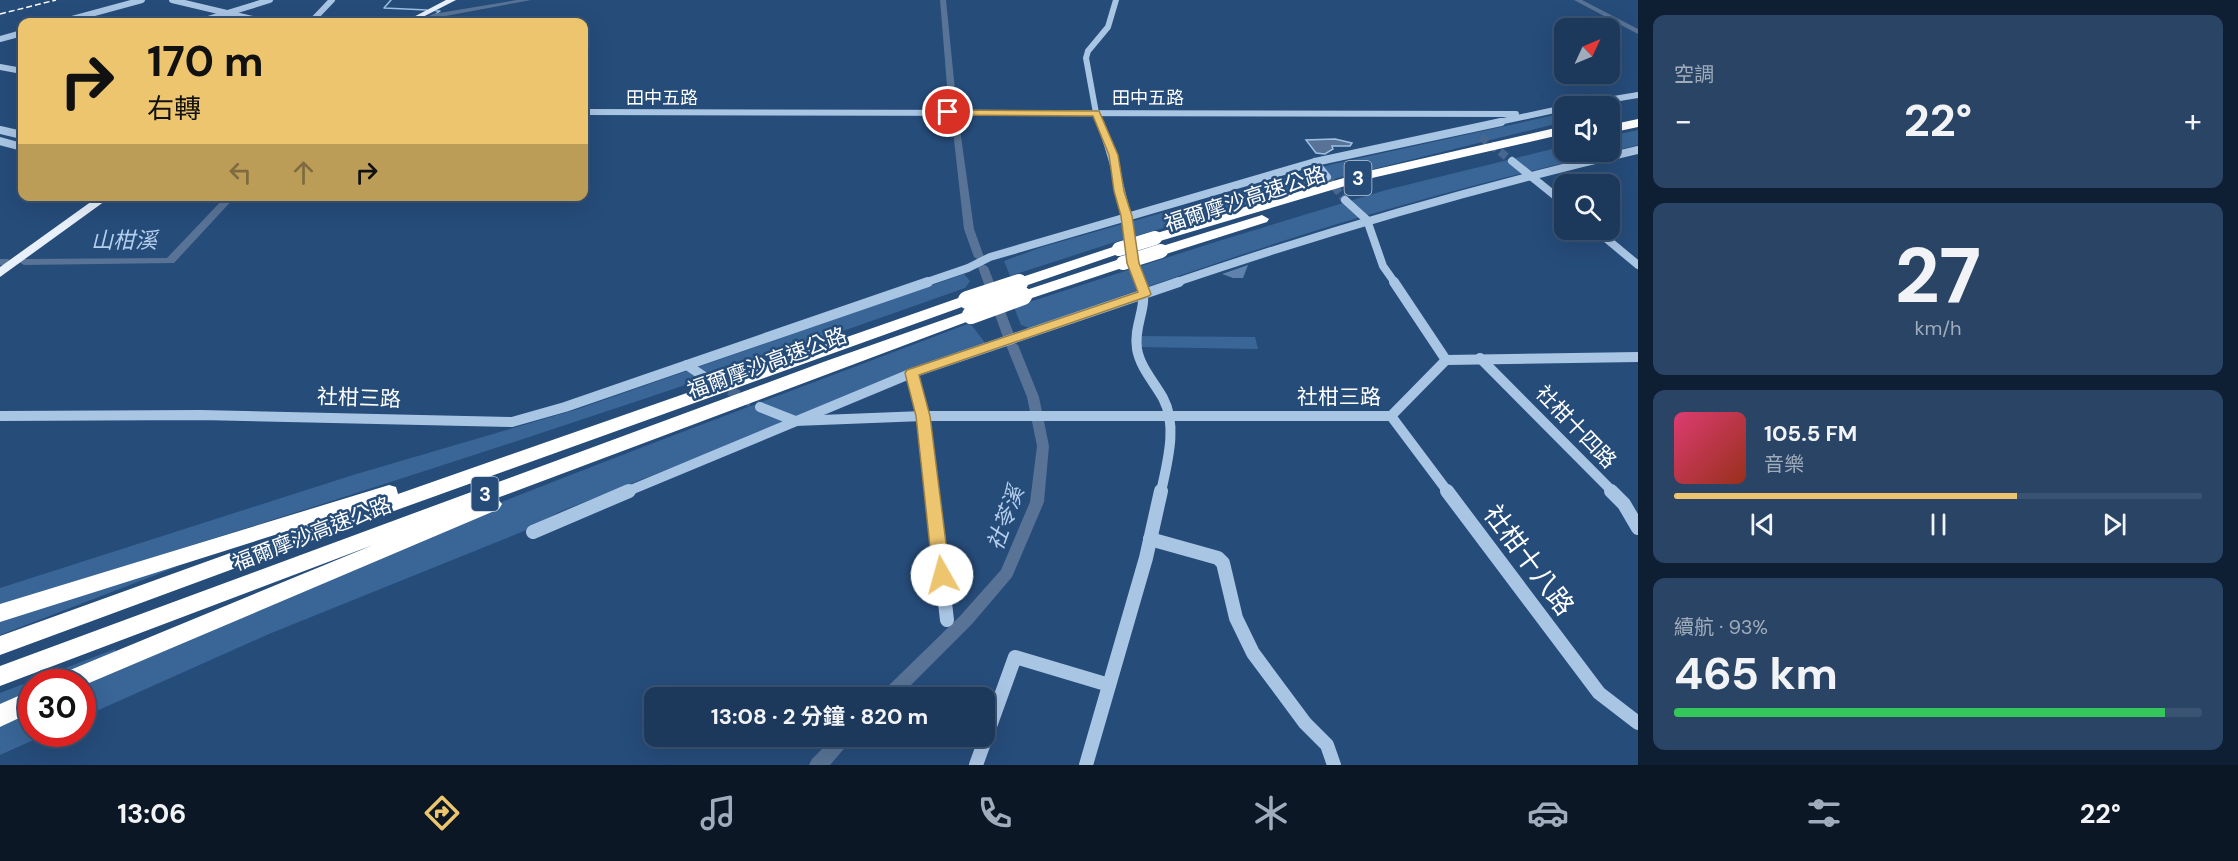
<!DOCTYPE html>
<html lang="zh-TW">
<head>
<meta charset="utf-8">
<style>
  :root { --surface:#1c395c; --page:#294465; --text:#f1f3f6; --muted:#a0acbb; --line:#3a5372; --accent:#ecc56e }
  body { margin:0; font-family:"DM Sans","Noto Sans TC",sans-serif; background:var(--page); color:var(--text); height:100vh; display:flex; flex-direction:column; font-size:22px; white-space:nowrap }
  * { box-sizing:border-box; margin:0 }
  p { font-size:20px; color:var(--muted) }
  .icon { flex:none; width:33px; height:33px; fill:none; stroke:currentColor; stroke-width:2; stroke-linecap:round; stroke-linejoin:round }
  .map { position:relative; flex:1; overflow:hidden }
  .side { display:flex; flex-direction:column; gap:15px; padding:15px; background:#0f1f33; width:600px }
  .side>* { flex:none }
  .banner { position:absolute; left:18px; top:18px; width:570px; height:183px; border-radius:12px; box-shadow:0 6px 24px #0002,0 0 0 2px var(--line); background:#ecc56e; color:#111; overflow:hidden }
  .needle { width:39px; rotate:46deg }
  .controls { position:absolute; left:1554px; top:18px; display:grid; gap:12px }
  .controls a { display:grid; place-items:center; width:66px; height:66px; border-radius:12px; background:var(--surface); box-shadow:0 6px 24px #0002,0 0 0 2px var(--line); font-size:30px }
  .speed { position:absolute; left:18px; top:669px; display:flex; gap:12px; font-size:30px; font-weight:700; text-align:center }
  .speed>* { display:grid; place-content:center; width:78px; height:78px; border-radius:50%; background:var(--surface); box-shadow:0 6px 24px #0002,0 0 0 2px var(--line); line-height:1 }
  .speed .limit { border:9px solid #d22; background:#fff; color:#111 }
  .pin { position:absolute; display:grid; place-items:center; width:51px; height:51px; color:#fff; margin:-26px; border:3px solid #fff; border-radius:50%; box-shadow:0 2px 6px #0007 }
  .me { position:absolute; width:66px; margin:-33px; rotate:353deg; stroke-linejoin:round; filter:drop-shadow(0 0 4px #0008) }
  .turn { display:flex; align-items:center; gap:21px; height:126px; padding:0 30px; font-size:27px }
  .turn .icon { width:78px; height:78px; stroke-width:2.5 }
  .turn b { display:block; font-size:42px; line-height:51px }
  .lanes { display:flex; align-items:center; height:57px; padding:0 30px; background:#0003; justify-content:center; gap:30px; direction:ltr }
  .lanes .off { opacity:.35 }
  .big { font-size:45px; font-weight:700; line-height:1.1 }
  .side .card { flex:1; display:flex; flex-direction:column; justify-content:center; gap:9px; min-width:0; padding:0 21px; border-radius:12px; background:var(--page) }
  .side .dial { align-items:center; gap:0 }
  .dial b { font-size:78px; line-height:1 }
  .song { display:flex; align-items:center; gap:18px }
  .cover { width:72px; height:72px; border-radius:9px; background:linear-gradient(135deg,hsl(340 70% 55%),hsl(10 70% 35%)) }
  .played { height:6px; border-radius:3px; background:linear-gradient(90deg,var(--accent) 65%,var(--line) 65%) }
  .keys { display:flex; justify-content:space-around; direction:ltr }
  .heat { display:flex; justify-content:space-between; align-items:center; font-size:33px; direction:ltr }
  .charge { height:9px; border-radius:4px; background:linear-gradient(90deg,#34c759 93%,var(--line) 0) }
  .trip { position:absolute; left:644px; top:687px; width:351px; height:60px; border-radius:12px; background:var(--surface); box-shadow:0 6px 24px #0002,0 0 0 2px var(--line); font-weight:700; line-height:60px; text-align:center }
  .menu { display:flex; height:96px; justify-content:space-around; align-items:center; background:#0b1725; color:var(--muted) }
  .menu .icon { width:42px; height:42px }
  .menu .current { color:var(--accent) }
  .menu b { font-size:27px; color:var(--text) }
  main { display:flex; flex:1; min-height:0 }
  .map>svg:first-child { display:block }
  .green { fill:#396697 }
  .water { fill:#587395; stroke:#9dc0e4; stroke-width:1.5 }
  .lines { fill:none; stroke-linecap:round; stroke-linejoin:round }
  .stream { stroke:#9dc0e4; stroke-width:1.5 }
  .canal { fill:#587395; fill-rule:evenodd }
  .building { fill:#5e82ab }
  .minor-tunnel-far1 { stroke:#47678e; stroke-width:8; stroke-dasharray:8 4; stroke-linecap:butt }
  .minor-tunnel { stroke:#47678e; stroke-width:10; stroke-dasharray:10 5; stroke-linecap:butt }
  .minor-far3 { stroke:#a9c5e4; stroke-width:6 }
  .minor-far2 { stroke:#a9c5e4; stroke-width:8 }
  .minor-far1 { stroke:#a9c5e4; stroke-width:10 }
  .minor { stroke:#a9c5e4; stroke-width:14 }
  .major { fill:#e8f0fc; fill-rule:evenodd }
  .highway { fill:#fff; fill-rule:evenodd }
  .rail { stroke:#fff; stroke-width:1.5; stroke-dasharray:6 3; stroke-linecap:butt }
  .highway-bridge-far1 { stroke:#fff; stroke-width:14 }
  .highway-bridge { stroke:#fff; stroke-width:18 }
  .route { fill:#ecc56e; stroke:#998048; stroke-width:1.5 }
  .labels { text-anchor:middle; stroke-width:5; stroke-linejoin:round; paint-order:stroke }
  .far-street-label { font-size:18px; fill:#fff; stroke:#264c7a }
  .shield { fill:#264c7a; stroke:#bec9d7; stroke-width:1.5 }
  .shield-label { font-size:20px; font-weight:bold; fill:#fff }
  .street-label { font-size:21px; fill:#fff; stroke:#264c7a }
  .water-label { font-size:22px; font-style:italic; fill:#b4ceec; stroke:#264c7a }
  .near-street-label { font-size:26px; fill:#fff; stroke:#264c7a }
</style>
</head>
<body>
<main>
<div class="map">
<svg width="1638" height="765" viewBox="0 0 1638 765">
  <rect width="100%" height="100%" fill="#264c7a"/>
  <!-- green -->
  <g class="green">
    <path d="M1564 113V122L1341 177 1118 241 1010 276 1004 261 1042 247 1333 164Z"/>
    <path d="M1638 130V145C1545 167 1453 190 1361 217 1249 250 1139 290 1029 328L1021 325 1014 307 1212 243 1386 190 1564 146V152H1610V136Z"/>
    <path d="M964 274 970 281 965 288C646 402 324 505 0 605V588L353 475 578 409Z"/>
    <path d="M970 323 986 344 559 512 524 531 269 634 83 717V686C369 544 672 437 970 323Z"/>
    <path d="M1136 336 1255 337 1258 349 1137 347Z"/>
    <path d="M179 566 0 635V618L135 576Z"/>
    <path d="M115 649 116 653 53 682H32L31 692 0 707V693Z"/>
    <path d="M31 712 32 734H47L0 755V727Z"/>
  </g>
  <!-- water -->
  <path class="water" d="M1335 139 1352 143 1350 146H1332L1333 149 1325 154 1316 153 1306 140Z"/>
  <g class="lines">
    <!-- stream -->
    <g class="stream">
      <path d="M391 0 384 8 427 10"/>
      <path d="M433 16 440 11H436"/>
    </g>
    <!-- canal -->
    <g class="canal">
      <path d="M517 0H531L435 18 424 22H417L433 14Z"/>
      <path d="M940 0H946L957 110 953 112 949 110Z"/>
      <path d="M1574 0H1582L1638 29V34Z"/>
      <path d="M951 113 958 115 974 229 984 257 979 260 974 257 964 229Z"/>
      <path d="M226 196H236L174 263 24 265 19 262 24 259 167 258Z"/>
      <path d="M0 259H8L13 262 8 265H0Z"/>
      <path d="M983 264 988 267 1015 337 1013 339 1009 340 1003 337 978 267Z"/>
      <path d="M1012 342 1018 345 1039 397 1049 446 1044 502 1012 577 972 624 898 698H879L881 693 960 616 1001 570 1030 502 1037 446 1027 397 1006 345Z"/>
      <path d="M835 736H855L830 765H809L812 759Z"/>
    </g>
  </g>
  <!-- building -->
  <path class="building" d="M1248 265 1243 278H1233L1222 274Z"/>
  <g class="lines">
    <!-- minor-tunnel-far1 -->
    <g class="minor-tunnel-far1">
      <path d="M1481 137 1512 161"/>
      <path d="M1327 177 1345 200"/>
    </g>
    <!-- minor-tunnel -->
    <path class="minor-tunnel" d="M703 376 760 407"/>
    <!-- minor-far3 -->
    <g class="minor-far3">
      <path d="M172 0 265 22"/>
      <path d="M61 22 142 0"/>
      <path d="M198 22 270 0"/>
      <path d="M311 22 332 0"/>
      <path d="M0 39 22 33"/>
      <path d="M0 67 22 71"/>
      <path d="M1572 106 1638 95"/>
      <path d="M584 112 1516 114"/>
      <path d="M1100 123 1096 113 1086 58 1088 51 1108 27 1116 0"/>
      <path d="M1494 123 1564 108"/>
    </g>
    <!-- minor-far2 -->
    <g class="minor-far2">
      <path d="M1100 122C1112 152 1119 183 1127 215 1132 239 1132 260 1141 283"/>
      <path d="M0 130 22 135"/>
      <path d="M0 141 22 147"/>
      <path d="M1512 161 1564 203"/>
      <path d="M1315 162 1327 177"/>
      <path d="M1345 200 1367 220 1383 266 1395 283"/>
      <path d="M1596 230 1638 265"/>
      <path d="M924 283 968 268 990 257 1315 162 1501 122"/>
      <path d="M1174 283C1327 231 1481 186 1638 150"/>
    </g>
    <!-- minor-far1 -->
    <g class="minor-far1">
      <path d="M1140 282C1150 306 1133 323 1137 349 1140 367 1154 382 1163 398 1178 426 1167 463 1161 492"/>
      <path d="M1394 282 1446 360"/>
      <path d="M1480 358 1613 492"/>
      <path d="M687 365 703 376"/>
      <path d="M912 373 923 416 932 492"/>
      <path d="M760 407 795 421 923 416H1391L1446 360 1638 357"/>
      <path d="M0 416 201 415 512 422 565 407 928 282"/>
      <path d="M1391 416 1448 492"/>
      <path d="M626 492 912 373 1179 282"/>
    </g>
    <!-- minor -->
    <g class="minor">
      <path d="M932 491 947 620"/>
      <path d="M1447 491 1599 693 1638 723"/>
      <path d="M1611 491 1624 504 1638 528"/>
      <path d="M533 532 629 491"/>
      <path d="M1150 539 1218 558 1223 563 1236 618 1253 653 1305 723 1327 745 1334 765"/>
      <path d="M976 765 1015 657 1109 685"/>
      <path d="M1086 765 1146 558 1161 491"/>
    </g>
    <!-- major -->
    <g class="major">
      <path d="M446 0H456L413 22H404Z"/>
      <path d="M99 196H112L0 277V267Z"/>
    </g>
    <!-- highway -->
    <g class="highway">
      <path d="M1638 119V127L1610 133V125Z"/>
      <path d="M1564 126V134L1372 178 1160 241 1155 242 1148 238 1150 235 1364 172Z"/>
      <path d="M1262 215 1269 219 1267 222 1166 254H1156L1154 251 1156 248Z"/>
      <path d="M1119 245 1126 249 1124 252 1025 286 1019 288 1011 283 1013 280Z"/>
      <path d="M1123 258 1128 260 1131 263 1128 266 1029 299H1017L1015 296 1017 293Z"/>
      <path d="M967 295 973 297 975 300 973 303 263 558 0 655V636L322 520 0 622V604L389 485 396 487 398 494Z"/>
      <path d="M971 310 979 315 977 318 497 498 502 504 499 509 82 686V682H55L58 675 373 545 0 686V666L826 361Z"/>
      <path d="M32 690V712L0 727V704Z"/>
    </g>
    <!-- rail -->
    <path class="rail" d="M0 14 56 0"/>
    <!-- highway-bridge-far1 -->
    <g class="highway-bridge-far1">
      <path d="M1119 249 1155 238"/>
      <path d="M1123 263 1161 251"/>
    </g>
    <!-- highway-bridge -->
    <g class="highway-bridge">
      <path d="M967 300 1019 283"/>
      <path d="M971 315 1023 296"/>
    </g>
  </g>
  <!-- route -->
  <path class="route" d="M945 110 1099 111 1118 155 1124 191 1132 216 1139 263 1151 294 1149 296 919 375 930 416 950 575 948 579 942 581 936 579 933 575 916 416 905 373 907 370 1138 292 1127 263 1121 216 1114 191 1109 155 1093 116 948 115 944 112Z"/>
  <g class="labels">
    <!-- far-street labels -->
    <g class="far-street-label">
      <text x="662" y="104">田中五路</text>
      <text x="1148" y="104">田中五路</text>
    </g>
    <!-- shield labels -->
    <g class="shield">
      <rect x="1344.5" y="161" width="27" height="34" rx="4.5"/>
      <rect x="471.5" y="477" width="27" height="34" rx="4.5"/>
    </g>
    <g class="shield-label">
      <text x="1358" y="185">3</text>
      <text x="485" y="501">3</text>
    </g>
    <!-- street labels -->
    <g class="street-label">
      <text transform="translate(1245 199) rotate(-18)" y="7">福爾摩沙高速公路</text>
      <text transform="translate(767 363) rotate(-20)" y="7">福爾摩沙高速公路</text>
      <text x="1339" y="404">社柑三路</text>
      <text transform="translate(359 398) rotate(2)" y="7">社柑三路</text>
      <text transform="translate(1576 427) rotate(46)" y="7">社柑十四路</text>
      <text transform="translate(312 534) rotate(-21)" y="7">福爾摩沙高速公路</text>
    </g>
    <!-- water labels -->
    <g class="water-label">
      <text x="124" y="248">山柑溪</text>
      <text transform="translate(1005 518) rotate(-70)" y="8">社苓溪</text>
    </g>
    <!-- near-street labels -->
    <g class="near-street-label">
      <text transform="translate(1529 560) rotate(53)" y="9">社柑十八路</text>
    </g>
  </g>
</svg>
<div class="controls">
<a><svg class="needle" viewBox="-14 -14 28 28"><path d="M0-13l5 13h-10z" fill="#e53935"/><path d="M0 13l5-13h-10z" fill="#a0acbb"/></svg></a>
<a><svg class="icon" aria-label="sound" viewBox="0 0 24 24"><path d="M4 9h4l5-4v14l-5-4H4zM17 9q2 3 0 6"/></svg></a>
<a><svg class="icon" aria-label="search" viewBox="0 0 24 24"><circle cx="10" cy="10" r="6"/><path d="M15 15l6 6"/></svg></a>
</div>
<div class="speed"><div class="limit">30</div></div>
<div class="pin" style="left:948px;top:112px;background:#d93025"><svg class="icon" aria-label="arrive" viewBox="0 0 24 24"><path d="M6 21V4h12l-3 4 3 4H6"/></svg></div>
<svg class="me" style="left:942px;top:575px" viewBox="-20 -20 40 40"><circle r="19" fill="#fff"/><path d="M0-13L10 11 0 6-10 11z" fill="#ecc56e"/></svg>
<div class="trip">13:08 · 2 分鐘 · 820 m</div>
<div class="banner">
<div class="turn"><svg class="icon" aria-label="right" viewBox="0 0 24 24"><path d="M7 20v-9h11M14 6l5 5-5 5"/></svg><div><b>170 m</b>右轉</div></div>
<div class="lanes"><svg class="icon off" aria-label="left" viewBox="0 0 24 24"><path d="M17 20v-9H6M10 6l-5 5 5 5"/></svg><svg class="icon off" aria-label="ahead" viewBox="0 0 24 24"><path d="M12 20V5M6 11l6-6 6 6"/></svg><svg class="icon" aria-label="right" viewBox="0 0 24 24"><path d="M7 20v-9h11M14 6l5 5-5 5"/></svg></div>
</div>
</div>
<section class="side">
<div class="card"><p>空調</p>
<div class="heat"><a>−</a><b class="big">22°</b><a>+</a></div>
</div>
<div class="card dial"><b>27</b><p>km/h</p></div>
<div class="card">
<div class="song"><i class="cover"></i><div><b>105.5 FM</b><p>音樂</p></div></div>
<div class="played"></div>
<div class="keys"><svg class="icon" aria-label="previous" viewBox="0 0 24 24"><path d="M18 5L8 12l10 7zM5 5v14"/></svg><svg class="icon" aria-label="pause" viewBox="0 0 24 24"><path d="M8 5v14M16 5v14"/></svg><svg class="icon" aria-label="next" viewBox="0 0 24 24"><path d="M6 5l10 7-10 7zM19 5v14"/></svg></div>
</div>
<div class="card"><p>續航 · 93%</p><b class="big">465 km</b><div class="charge"></div></div>
</section>
</main>
<nav class="menu">
<b>13:06</b>
<svg class="icon current" aria-label="directions" viewBox="0 0 24 24"><path d="M12 3l9 9-9 9-9-9zM9 14v-3h6M13 9l2 2-2 2"/></svg>
<svg class="icon" aria-label="music" viewBox="0 0 24 24"><path d="M9 18V5l10-2v13"/><circle cx="6" cy="18" r="3"/><circle cx="16" cy="16" r="3"/></svg>
<svg class="icon" aria-label="phone" viewBox="0 0 24 24"><path d="M5 4h4l2 5-3 2q2 4 5 5l2-3 5 2v4C11 20 4 13 5 4z"/></svg>
<svg class="icon" aria-label="climate" viewBox="0 0 24 24"><path d="M12 3v18M4 7l16 10M4 17L20 7"/></svg>
<svg class="icon" aria-label="car" viewBox="0 0 24 24"><path d="M5 17H2v-5l4-1 3-4h7l3 4 3 1v5h-3M9 17h6M6 11h13"/><circle cx="7" cy="17" r="2"/><circle cx="17" cy="17" r="2"/></svg>
<svg class="icon" aria-label="filters" viewBox="0 0 24 24"><path d="M4 7h16M4 17h16"/><circle cx="9" cy="7" r="2"/><circle cx="15" cy="17" r="2"/></svg>
<b>22°</b>
</nav>
</body>
</html>
